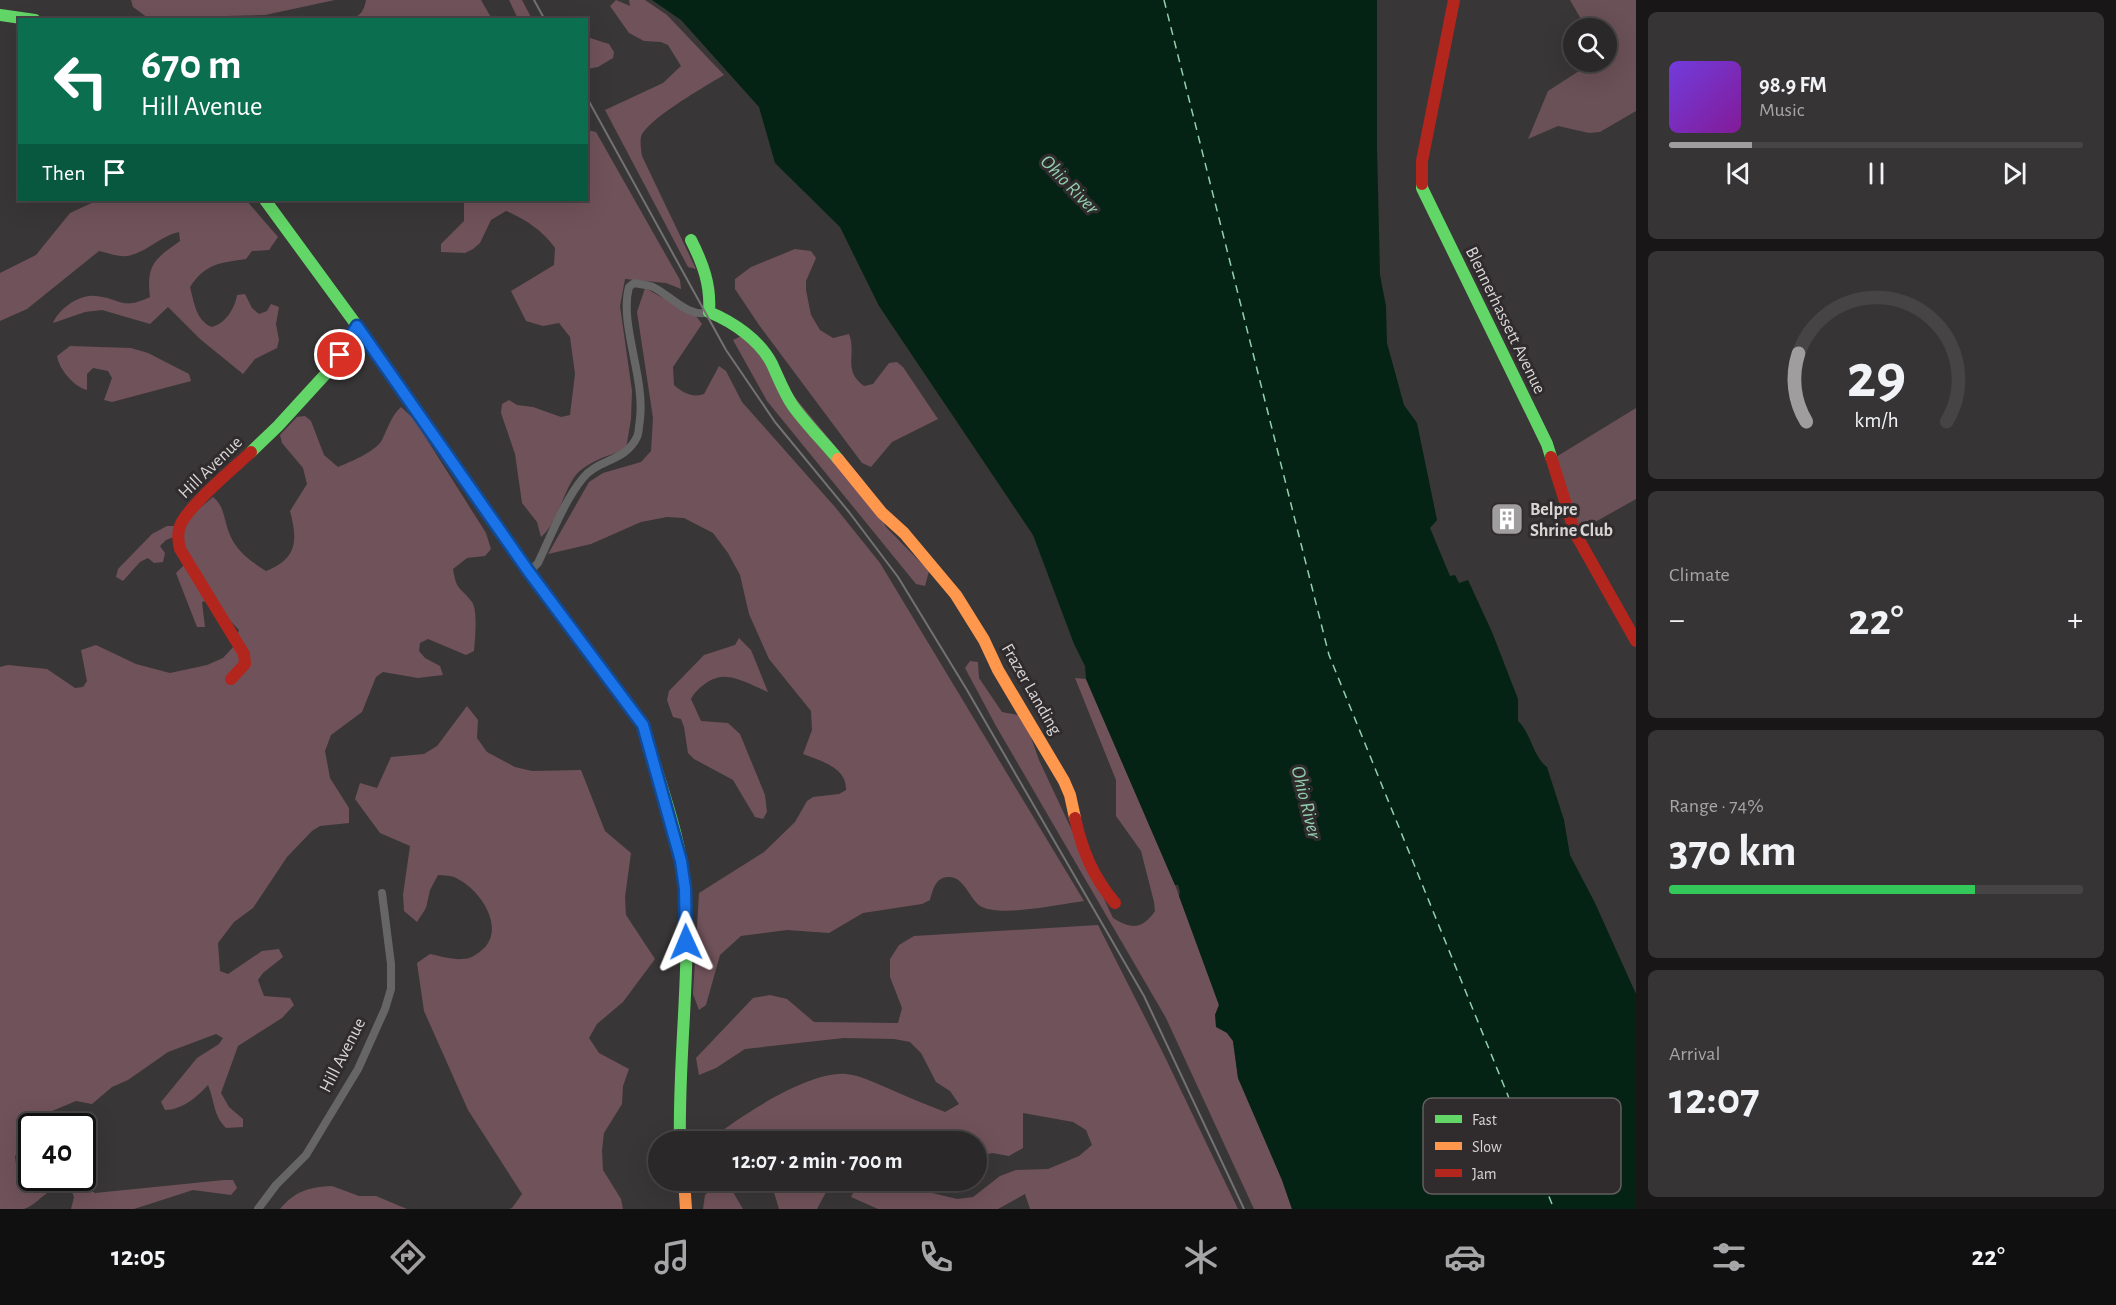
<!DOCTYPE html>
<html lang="en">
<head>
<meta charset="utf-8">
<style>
  :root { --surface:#2b2829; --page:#373435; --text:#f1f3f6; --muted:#a6a6a8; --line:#474446; --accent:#a09d9e }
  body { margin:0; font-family:"Alegreya Sans",sans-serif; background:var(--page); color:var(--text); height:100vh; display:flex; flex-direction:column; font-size:22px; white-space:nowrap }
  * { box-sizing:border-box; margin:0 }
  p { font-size:20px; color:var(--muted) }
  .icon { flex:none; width:33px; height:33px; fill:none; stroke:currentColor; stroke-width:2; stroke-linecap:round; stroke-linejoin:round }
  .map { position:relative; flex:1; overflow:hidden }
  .side { display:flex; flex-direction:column; gap:12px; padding:12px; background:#181617; width:480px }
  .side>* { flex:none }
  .top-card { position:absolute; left:18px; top:18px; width:570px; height:183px; border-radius:0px; box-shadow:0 6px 24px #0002,0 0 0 2px var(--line); background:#0b6e4f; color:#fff; overflow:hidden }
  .fabs { position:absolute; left:1563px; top:18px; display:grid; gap:12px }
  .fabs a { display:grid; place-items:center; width:54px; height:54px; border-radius:50%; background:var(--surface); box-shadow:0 6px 24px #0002,0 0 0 2px var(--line); font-size:30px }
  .speed { position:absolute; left:18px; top:1113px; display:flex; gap:12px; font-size:30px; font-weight:700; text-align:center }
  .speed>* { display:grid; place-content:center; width:78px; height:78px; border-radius:50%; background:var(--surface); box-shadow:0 6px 24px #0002,0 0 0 2px var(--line); line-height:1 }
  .speed .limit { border:3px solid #111; border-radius:9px; background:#fff; color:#111 }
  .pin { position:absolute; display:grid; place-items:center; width:51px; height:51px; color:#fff; margin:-26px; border:3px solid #fff; border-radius:50%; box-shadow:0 2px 6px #0007 }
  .me { position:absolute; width:66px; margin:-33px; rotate:359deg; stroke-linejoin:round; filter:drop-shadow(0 0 4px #0008) }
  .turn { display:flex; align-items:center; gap:21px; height:126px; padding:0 24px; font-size:27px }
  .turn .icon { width:78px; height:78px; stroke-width:2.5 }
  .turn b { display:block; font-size:42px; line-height:51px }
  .then { display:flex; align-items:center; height:57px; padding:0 24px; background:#0003; gap:12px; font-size:22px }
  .big { font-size:45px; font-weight:700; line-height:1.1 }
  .side .widget { flex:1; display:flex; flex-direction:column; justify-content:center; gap:9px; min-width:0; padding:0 21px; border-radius:9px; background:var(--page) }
  .side .dial { align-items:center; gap:0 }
  .dial svg { height:156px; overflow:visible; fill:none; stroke:var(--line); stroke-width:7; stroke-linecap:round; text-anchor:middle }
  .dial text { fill:var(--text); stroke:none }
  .song { display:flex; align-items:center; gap:18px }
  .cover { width:72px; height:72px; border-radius:9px; background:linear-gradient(135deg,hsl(260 70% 55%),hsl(290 70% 35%)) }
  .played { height:6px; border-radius:3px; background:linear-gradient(90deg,var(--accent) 20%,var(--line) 20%) }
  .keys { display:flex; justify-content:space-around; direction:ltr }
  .heat { display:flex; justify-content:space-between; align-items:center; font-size:33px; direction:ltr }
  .charge { height:9px; border-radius:4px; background:linear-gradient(90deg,#34c759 74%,var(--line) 0) }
  .trip { position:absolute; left:648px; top:1131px; width:339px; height:60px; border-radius:30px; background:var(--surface); box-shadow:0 6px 24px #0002,0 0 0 2px var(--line); font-weight:700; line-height:60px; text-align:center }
  .dock { display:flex; height:96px; justify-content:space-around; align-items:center; background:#111010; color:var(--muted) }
  .dock .icon { width:42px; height:42px }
  .dock .current { color:var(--accent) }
  .dock b { font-size:27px; color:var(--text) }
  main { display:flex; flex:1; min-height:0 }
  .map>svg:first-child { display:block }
  .green { fill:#6a5057 }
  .forest { fill:#70525a }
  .water { fill:#052314 }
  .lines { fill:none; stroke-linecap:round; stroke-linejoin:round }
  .ferry { stroke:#92cfad; stroke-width:1.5; stroke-dasharray:8 6; stroke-linecap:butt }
  .street { stroke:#676667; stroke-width:8 }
  .fast { stroke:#63d668; stroke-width:12 }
  .slow { stroke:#ff974d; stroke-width:12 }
  .jam { stroke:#b3261e; stroke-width:12 }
  .rail { stroke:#737272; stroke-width:2 }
  .route-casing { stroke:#114b97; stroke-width:15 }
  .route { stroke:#1a73e8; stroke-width:10 }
  .labels { text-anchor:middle; stroke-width:6; stroke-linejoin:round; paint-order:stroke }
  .street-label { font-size:18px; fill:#d8d5d5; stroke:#302b2d }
  .poi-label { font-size:18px; font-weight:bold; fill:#d8d5d5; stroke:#302b2d; text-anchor:start }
  .water-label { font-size:20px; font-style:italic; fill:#92cfad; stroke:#302b2d }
  .key { fill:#302b2d; stroke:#625e5f; stroke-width:1.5 }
  .key-label { font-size:16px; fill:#d8d5d5 }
</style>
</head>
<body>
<main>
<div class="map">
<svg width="1636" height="1209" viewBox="0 0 1636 1209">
  <rect width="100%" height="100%" fill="#393637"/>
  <!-- green -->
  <g class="green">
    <path d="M1570 0H1636V111L1600 132 1589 133 1558 126 1528 139 1548 91 1593 62H1606V28H1586Z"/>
    <path d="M1636 408V499L1579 531 1556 457Z"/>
  </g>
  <!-- forest -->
  <g class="forest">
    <path d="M131 0H335L265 15 148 18 133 7Z"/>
    <path d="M366 0H481L492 19H351C361 15 364 11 366 0Z"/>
    <path d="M509 0H522L532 19H518Z"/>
    <path d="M616 0 630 6 629 0H645L667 15 724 75C707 85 646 120 641 137 640 142 641 150 642 156L696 269 688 267 605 110 663 83 681 66 668 45 661 42 644 41 629 33 610 6Z"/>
    <path d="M587 37 609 44 614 52 613 58 598 67 587 69Z"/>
    <path d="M587 130 596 132 680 280 681 289 666 283 625 279 620 306 632 391 631 419 626 449C608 456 584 462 573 479 561 498 558 522 541 537L537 522 522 503 515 454 501 413 502 404 509 400 517 405 533 407 561 417 570 415 575 374 570 337 559 323 543 326 526 321 511 291 554 265 555 248C543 231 525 219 506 211L491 220 480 243 473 249 465 253 441 252V244L464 221V200H586Z"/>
    <path d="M98 200H246L278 237 269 250 252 251 246 259C220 263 206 263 190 287 194 302 196 321 212 327 226 323 235 308 237 295L245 294 252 308 259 314 267 311 271 304 279 307 276 324 279 340 277 348 255 359 243 374 200 339 168 307 150 324 102 310 85 312 53 323C59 309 79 294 95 296 121 298 121 311 150 297 146 264 155 259 180 241L179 232C160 236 146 253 127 256 118 257 108 253 99 251L27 309 0 321V273L36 255 70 213Z"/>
    <path d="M795 249 811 251 816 258 806 281V290L811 315 820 330 833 338 849 334C857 354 842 370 864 386L873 384 889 363 897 362 903 367 938 419 892 442 871 467 862 463 759 325 735 289V279L751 267Z"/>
    <path d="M645 288 696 316 702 324 673 367 674 385C683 393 693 398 704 394L719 366 726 371 742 402 835 507 880 563 1084 901C1060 904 1003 917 982 907 970 901 965 877 949 877 935 877 933 890 930 900L922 904 863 913 829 933 787 930 741 936 720 955 706 1005 699 1010 693 994 699 893 764 852 795 822 807 801 813 797 839 794 846 790C847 767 820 761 803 754L812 730 811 711 769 659 749 614 740 575 728 553 713 533 684 518 667 517 641 522 591 544 548 554 589 482 603 473 641 462 651 451 653 418 637 312Z"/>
    <path d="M748 333 797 400 863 480 886 527 929 571 925 586 916 584 767 401 733 340Z"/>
    <path d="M70 346 131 348 148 353 189 374 191 381 112 402 104 400 112 378 108 371 93 368 87 374V390C74 387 59 369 57 356Z"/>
    <path d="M401 407 414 419 486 533 491 549 485 556 467 558 453 569C457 592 459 585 472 602 478 611 475 639 474 651L466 655 428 639 420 643 419 651 425 658 440 666 443 675 418 678 383 672 376 677 362 712 331 735 325 751 330 778 349 808V823L320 826 312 831 287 857 253 908 234 922 218 943 220 971 228 974 262 951 279 949 283 957 263 973 258 980 264 996 290 998 294 1005 282 1018 238 1046 221 1093 229 1107 243 1119V1127L226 1128C213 1115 215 1102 208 1085 197 1097 182 1110 165 1110L161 1102 197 1058 219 1044 223 1038 216 1034 168 1052 128 1080 112 1087 92 1104 76 1101 45 1114 39 1126H32L31 1137 15 1156 16 1164 31 1175 32 1178H70L95 1193 224 1180H233L237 1188 231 1195 193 1190 134 1209H71L74 1197 71 1189C49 1181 41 1204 24 1209 18 1209 7 1209 0 1209V667L8 665 47 669 75 688 83 687 87 681 81 650 96 645 136 664 170 673 207 665 223 658 234 646 239 630 210 600 202 602 205 627H197L176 573 188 561 174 537 166 540 160 546 165 553 163 562 154 563 148 558 140 562 123 581 116 577 118 569 152 534 167 526H179L213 497C225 506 224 522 230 535 237 552 252 562 266 571 297 559 298 541 290 511L307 484 303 468 282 443 280 435 297 417 305 416 311 421 324 455 338 467C350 462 375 452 382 440 388 428 391 416 401 407Z"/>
    <path d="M739 638 751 650 768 692C756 687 740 678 727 677 713 675 697 688 691 699L701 721 728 723 740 734 765 795 767 812 763 819 755 817 733 780 694 759 688 753 684 727 681 719 673 717 667 700 669 691 704 655 735 645Z"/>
    <path d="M970 661 978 662 979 678 1002 712 1018 715 1028 729 1039 760 1113 918C1131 929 1142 930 1155 911L1154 902 1141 851 1116 816V780L1075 678 1086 679 1175 885 1219 1005 1215 1015 1233 1041 1238 1078 1282 1180 1292 1209H1254L1166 1018 996 726 965 668Z"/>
    <path d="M467 706 478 720 477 738 487 752 515 767 532 771 581 770 605 831 631 853 625 897 626 915 655 959 623 1002 597 1024 589 1038 599 1053 629 1069 623 1086 622 1104 604 1133 602 1150 603 1170 621 1199 623 1209H509L512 1208 522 1194 468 1110 424 1011 417 963 430 954C440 956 453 960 463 959 470 959 478 954 483 949 506 928 480 889 456 878 451 875 444 876 438 875L430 890 426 908 417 922 404 911 403 895 410 846 380 833 355 799 360 783 377 788 391 757 424 754 437 746Z"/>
    <path d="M1098 925 1163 1053 1238 1209H1030L1025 1194 998 1209H878L851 1197 855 1189 868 1181 909 1191H924L957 1199 973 1197 1000 1176 1016 1170 1048 1169 1079 1156 1092 1145 1086 1130 1073 1122 1023 1113V1148L1009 1156 992 1153 977 1157 976 1142H719L715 1136C744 1114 809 1071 846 1074 859 1075 873 1082 885 1087 905 1096 925 1104 945 1112L959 1104 950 1091 936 1082 921 1053 910 1042 894 1039 844 1038 745 1049 716 1068 699 1075 696 1058 753 998 770 995 787 999 814 1022 898 1023 902 1008 890 977V959L899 945 914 936Z"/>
    <path d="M768 1181H832L817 1209H779L773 1189Z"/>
    <path d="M718 1184 733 1192 743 1209H703L705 1195Z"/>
    <path d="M332 1186 359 1196H376L407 1209H280C295 1191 309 1187 332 1186Z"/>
  </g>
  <!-- water -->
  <path class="water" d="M652 0H1377V147L1380 275 1386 306 1387 343 1404 405 1417 423 1437 520 1430 528 1450 576 1455 575 1459 583 1468 580 1492 632 1518 699V721C1531 733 1533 757 1547 767L1564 820 1570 855 1595 903 1636 994V1209H1292L1282 1180 1238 1078 1233 1041 1227 1033 1216 1027 1215 1015 1219 1005 1179 896 1180 892 1178 885H1175L1086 679 1085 666 1074 644 1033 535 879 306 840 227 775 163 759 107 681 20Z"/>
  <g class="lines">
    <!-- ferry -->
    <path class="ferry" d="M1164 0 1329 655 1554 1209"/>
    <!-- street -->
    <g class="street">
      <path d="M529 572 538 563C551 536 564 501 583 478 598 459 625 462 637 437 639 433 639 425 640 419 645 376 619 324 629 287L634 283C641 284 647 285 653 287 670 295 689 319 709 312"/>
      <path d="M258 1209 276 1185 306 1155 358 1069 385 1009 391 989V964L382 893"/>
    </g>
    <!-- fast -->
    <g class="fast">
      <path d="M0 15 35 20"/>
      <path d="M1422 184V188L1547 444 1551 457"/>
      <path d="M265 200 377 353 490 516"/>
      <path d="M691 240C703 264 711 285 709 312 733 322 760 340 772 364 779 379 784 393 793 406 806 424 823 441 838 459"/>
      <path d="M251 452 278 426 332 367 357 326"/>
      <path d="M647 738C661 787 681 838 685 889 691 972 678 1058 680 1142"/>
    </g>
    <!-- slow -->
    <g class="slow">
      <path d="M838 459 882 513 904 533 956 595 984 640 998 670 1064 781 1070 795 1075 818"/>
      <path d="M490 516 529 572 643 725 647 738"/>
      <path d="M684 1180 686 1209"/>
    </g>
    <!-- jam -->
    <g class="jam">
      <path d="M1422 184V161L1454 0"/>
      <path d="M1551 457 1575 533 1636 641"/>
      <path d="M231 679 245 664 244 654 180 549C178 541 177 534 180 526 187 507 234 468 251 452"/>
      <path d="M1075 818C1082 850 1093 877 1115 903"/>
    </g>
    <!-- rail -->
    <g class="rail">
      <path d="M534 0 545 20"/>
      <path d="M586 96 726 350 775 422 849 512 898 577 967 690 1144 996 1244 1209"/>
    </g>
  </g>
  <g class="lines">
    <defs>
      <path id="route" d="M340 355 357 326 529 572 643 725 681 861 685 889 686 942"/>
    </defs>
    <!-- route casing -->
    <use href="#route" class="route-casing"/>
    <!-- route -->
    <use href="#route" class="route"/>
  </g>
  <!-- icons -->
  <defs>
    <symbol id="building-square" viewBox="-11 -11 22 22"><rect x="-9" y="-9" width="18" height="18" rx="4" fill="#a09d9e" stroke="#302b2d"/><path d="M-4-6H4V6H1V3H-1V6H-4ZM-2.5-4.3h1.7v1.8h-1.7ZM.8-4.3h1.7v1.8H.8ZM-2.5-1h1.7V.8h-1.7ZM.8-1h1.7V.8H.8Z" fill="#fff"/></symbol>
  </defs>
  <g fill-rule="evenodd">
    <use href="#building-square" x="1488" y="500" width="38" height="38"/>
  </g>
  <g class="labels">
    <!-- street labels -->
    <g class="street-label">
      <text transform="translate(1506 320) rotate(64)" y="6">Blennerhassett Avenue</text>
      <text transform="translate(210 467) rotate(-44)" y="6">Hill Avenue</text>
      <text transform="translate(1032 689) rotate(60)" y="6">Frazer Landing</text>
      <text transform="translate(342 1055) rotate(-63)" y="6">Hill Avenue</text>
    </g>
    <!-- poi labels -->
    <g class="poi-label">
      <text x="1530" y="515">Belpre<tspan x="1530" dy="21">Shrine Club</tspan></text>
    </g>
    <!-- water labels -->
    <g class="water-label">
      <text transform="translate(1070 184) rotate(46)" y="7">Ohio River</text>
      <text transform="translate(1307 802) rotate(76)" y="7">Ohio River</text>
    </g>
  </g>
  <!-- legend -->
  <rect x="1423" y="1098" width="198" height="96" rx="9" class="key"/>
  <rect x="1435" y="1115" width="27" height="8" fill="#63d668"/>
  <rect x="1435" y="1142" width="27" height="8" fill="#ff974d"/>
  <rect x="1435" y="1169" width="27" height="8" fill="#b3261e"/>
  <g class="key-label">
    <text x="1472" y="1125">Fast</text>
    <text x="1472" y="1152">Slow</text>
    <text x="1472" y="1179">Jam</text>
  </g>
</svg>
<div class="fabs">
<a><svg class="icon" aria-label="search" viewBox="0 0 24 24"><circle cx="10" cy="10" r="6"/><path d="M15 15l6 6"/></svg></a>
</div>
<div class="speed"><div class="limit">40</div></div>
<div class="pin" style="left:340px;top:355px;background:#d93025"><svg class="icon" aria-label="arrive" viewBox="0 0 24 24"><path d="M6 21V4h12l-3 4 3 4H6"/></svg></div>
<svg class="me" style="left:686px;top:942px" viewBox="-20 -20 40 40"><path d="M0-17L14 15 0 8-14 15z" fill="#1a73e8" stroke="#fff" stroke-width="4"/></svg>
<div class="trip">12:07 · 2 min · 700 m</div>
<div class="top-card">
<div class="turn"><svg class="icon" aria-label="left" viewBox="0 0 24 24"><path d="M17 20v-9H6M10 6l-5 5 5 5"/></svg><div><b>670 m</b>Hill Avenue</div></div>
<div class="then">Then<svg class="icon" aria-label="arrive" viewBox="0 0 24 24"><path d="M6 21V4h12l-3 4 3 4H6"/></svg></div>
</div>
</div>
<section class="side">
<div class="widget">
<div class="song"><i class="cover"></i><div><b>98.9 FM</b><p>Music</p></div></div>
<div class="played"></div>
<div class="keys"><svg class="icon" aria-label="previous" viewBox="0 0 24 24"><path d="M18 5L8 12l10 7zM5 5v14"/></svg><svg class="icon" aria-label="pause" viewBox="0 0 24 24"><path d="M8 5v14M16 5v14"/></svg><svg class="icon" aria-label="next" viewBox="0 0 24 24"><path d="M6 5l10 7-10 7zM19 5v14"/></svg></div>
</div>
<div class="widget dial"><svg viewBox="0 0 100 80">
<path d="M14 69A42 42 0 1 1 86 69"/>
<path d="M14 69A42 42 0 0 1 10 34" stroke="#a09d9e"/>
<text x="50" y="56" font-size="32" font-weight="700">29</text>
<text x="50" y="72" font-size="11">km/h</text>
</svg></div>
<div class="widget"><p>Climate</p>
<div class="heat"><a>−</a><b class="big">22°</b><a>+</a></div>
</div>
<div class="widget"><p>Range · 74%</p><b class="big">370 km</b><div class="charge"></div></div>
<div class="widget"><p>Arrival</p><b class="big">12:07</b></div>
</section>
</main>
<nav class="dock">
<b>12:05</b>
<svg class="icon current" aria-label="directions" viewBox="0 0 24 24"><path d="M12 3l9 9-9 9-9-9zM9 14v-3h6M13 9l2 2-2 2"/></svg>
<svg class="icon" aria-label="music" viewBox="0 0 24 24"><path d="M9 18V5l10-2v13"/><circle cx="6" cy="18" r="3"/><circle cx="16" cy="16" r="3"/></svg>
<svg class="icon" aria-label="phone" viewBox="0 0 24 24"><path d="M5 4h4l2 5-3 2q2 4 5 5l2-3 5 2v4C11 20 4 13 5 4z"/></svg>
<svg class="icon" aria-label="climate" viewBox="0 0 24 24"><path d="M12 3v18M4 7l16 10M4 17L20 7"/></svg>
<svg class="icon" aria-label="car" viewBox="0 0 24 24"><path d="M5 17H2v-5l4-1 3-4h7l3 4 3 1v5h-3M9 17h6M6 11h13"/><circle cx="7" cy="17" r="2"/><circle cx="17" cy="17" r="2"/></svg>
<svg class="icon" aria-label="filters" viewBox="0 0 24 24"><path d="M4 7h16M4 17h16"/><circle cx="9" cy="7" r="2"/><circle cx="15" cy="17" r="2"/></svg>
<b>22°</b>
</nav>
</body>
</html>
